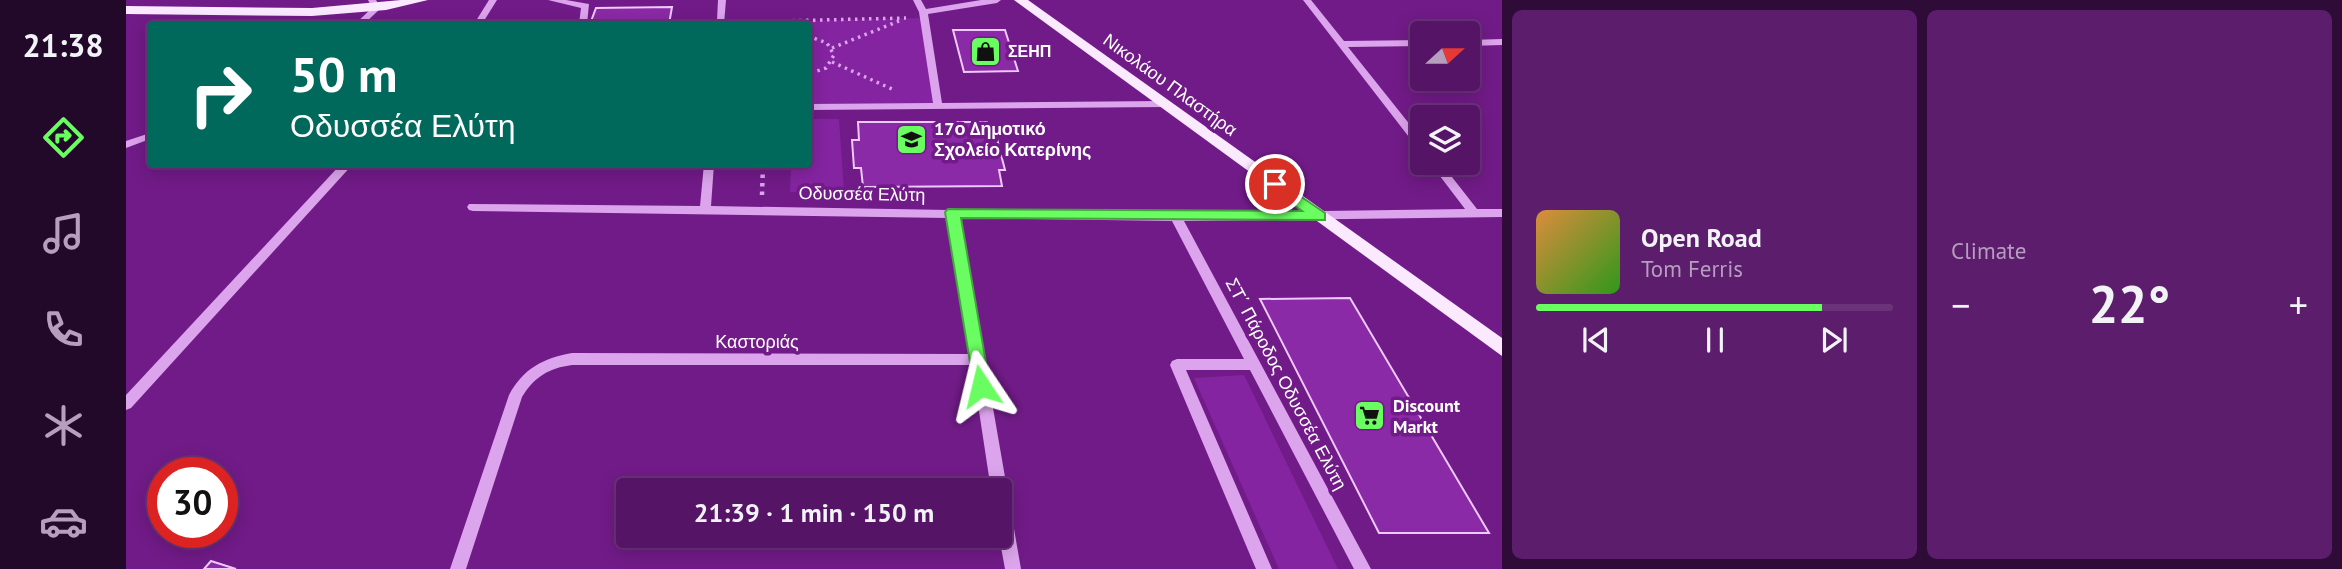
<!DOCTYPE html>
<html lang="en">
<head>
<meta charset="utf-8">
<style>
  :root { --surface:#551466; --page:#5b1d6c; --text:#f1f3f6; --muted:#b69ebf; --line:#6b337a; --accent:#6afd61 }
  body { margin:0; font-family:"PT Sans",sans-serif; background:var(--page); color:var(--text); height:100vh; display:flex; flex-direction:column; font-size:26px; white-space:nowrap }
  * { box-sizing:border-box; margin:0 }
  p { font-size:23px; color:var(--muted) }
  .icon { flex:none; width:38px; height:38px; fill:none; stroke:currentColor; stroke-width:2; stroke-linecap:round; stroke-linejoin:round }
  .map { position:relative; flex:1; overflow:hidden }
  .side { display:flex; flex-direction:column; gap:10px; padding:10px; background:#2f0b38; width:840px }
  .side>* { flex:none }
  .guide { position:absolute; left:21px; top:21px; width:665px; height:147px; border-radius:7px; box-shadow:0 4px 18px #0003,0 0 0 2px var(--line); background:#00695c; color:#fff; overflow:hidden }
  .needle { width:46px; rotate:69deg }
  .controls { position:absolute; left:1284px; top:21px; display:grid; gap:14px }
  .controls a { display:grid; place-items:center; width:70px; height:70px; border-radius:7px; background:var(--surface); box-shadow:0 4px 18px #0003,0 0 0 2px var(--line); font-size:35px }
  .speed { position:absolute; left:21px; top:457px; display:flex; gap:14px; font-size:35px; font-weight:700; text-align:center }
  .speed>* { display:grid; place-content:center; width:91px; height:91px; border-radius:50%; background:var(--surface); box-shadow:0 4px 18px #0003,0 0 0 2px var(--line); line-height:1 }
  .speed .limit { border:10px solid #d22; background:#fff; color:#111 }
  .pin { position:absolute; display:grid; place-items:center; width:60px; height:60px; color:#fff; margin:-30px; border:4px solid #fff; border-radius:50%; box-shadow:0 2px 7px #0007 }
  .me { position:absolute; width:77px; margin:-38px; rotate:350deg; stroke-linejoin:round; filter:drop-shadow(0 0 5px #0008) }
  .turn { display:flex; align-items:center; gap:24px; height:147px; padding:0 28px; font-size:32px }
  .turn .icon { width:91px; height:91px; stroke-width:2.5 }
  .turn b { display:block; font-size:49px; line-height:60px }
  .big { font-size:52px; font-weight:800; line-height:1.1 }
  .side .widget { flex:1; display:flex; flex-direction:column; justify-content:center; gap:10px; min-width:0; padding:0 24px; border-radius:10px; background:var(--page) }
  .song { display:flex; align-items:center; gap:21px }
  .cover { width:84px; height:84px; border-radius:10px; background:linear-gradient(135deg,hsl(30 70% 55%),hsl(110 70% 35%)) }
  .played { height:7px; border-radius:4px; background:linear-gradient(90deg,var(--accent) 80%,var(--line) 80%) }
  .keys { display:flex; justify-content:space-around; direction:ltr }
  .heat { display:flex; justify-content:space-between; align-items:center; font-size:38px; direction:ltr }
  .side .tiles { flex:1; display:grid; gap:10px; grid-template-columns:repeat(2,1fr) }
  .trip { position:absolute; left:490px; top:478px; width:396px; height:70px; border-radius:7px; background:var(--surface); box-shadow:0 4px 18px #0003,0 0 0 2px var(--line); font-weight:800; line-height:70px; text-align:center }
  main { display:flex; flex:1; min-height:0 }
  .tabs { display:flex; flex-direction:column; width:126px; justify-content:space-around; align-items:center; background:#220829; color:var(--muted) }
  .tabs .icon { width:49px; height:49px }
  .tabs .active { color:var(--accent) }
  .tabs b { font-size:32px; color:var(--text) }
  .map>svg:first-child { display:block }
  .green { fill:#8524a1 }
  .building { fill:#8b2aa6; stroke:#eec9f9; stroke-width:2 }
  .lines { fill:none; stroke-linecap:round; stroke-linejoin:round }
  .path-far1 { stroke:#dca4ec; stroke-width:3.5; stroke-dasharray:2.5 4.5; stroke-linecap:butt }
  .path { stroke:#dca4ec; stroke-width:4.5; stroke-dasharray:3.5 5; stroke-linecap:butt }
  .minor { fill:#dca4ec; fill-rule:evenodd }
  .major { fill:#fbe9ff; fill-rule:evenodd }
  .route { fill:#6afd61; stroke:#45a43f; stroke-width:2 }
  .labels { text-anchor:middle; stroke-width:7; stroke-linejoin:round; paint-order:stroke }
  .far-poi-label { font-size:16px; font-weight:bold; fill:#fff; stroke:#711b88; text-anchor:start }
  .street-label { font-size:18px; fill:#fff; stroke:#711b88 }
  .poi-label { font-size:18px; font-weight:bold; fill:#fff; stroke:#711b88; text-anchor:start }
</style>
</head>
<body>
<main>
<nav class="tabs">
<b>21:38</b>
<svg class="icon active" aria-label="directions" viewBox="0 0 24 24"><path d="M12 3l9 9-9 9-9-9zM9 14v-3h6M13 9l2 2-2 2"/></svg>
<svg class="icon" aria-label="music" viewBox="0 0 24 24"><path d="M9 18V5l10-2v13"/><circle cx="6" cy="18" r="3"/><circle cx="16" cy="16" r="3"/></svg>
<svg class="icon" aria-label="phone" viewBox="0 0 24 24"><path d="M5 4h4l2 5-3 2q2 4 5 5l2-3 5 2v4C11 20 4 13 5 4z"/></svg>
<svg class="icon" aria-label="climate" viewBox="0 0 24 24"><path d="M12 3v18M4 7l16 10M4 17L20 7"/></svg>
<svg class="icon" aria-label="car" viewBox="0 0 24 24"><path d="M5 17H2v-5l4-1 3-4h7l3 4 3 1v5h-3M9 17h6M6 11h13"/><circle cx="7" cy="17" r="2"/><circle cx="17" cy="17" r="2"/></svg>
</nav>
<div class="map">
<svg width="1376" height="569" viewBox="0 0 1376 569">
  <rect width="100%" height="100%" fill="#711b88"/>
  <!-- green -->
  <g class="green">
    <path d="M798 18 812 106 683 107 682 24H555Z"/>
    <path d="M683 119H713L718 191 664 192 665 165 682 164Z"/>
    <path d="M1118 375 1212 569H1153L1068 378Z"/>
  </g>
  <!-- building -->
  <g class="building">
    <path d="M546 7 543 24H464L470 8Z"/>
    <path d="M827 30H879L892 71 838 72Z"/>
    <path d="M732 122H861L865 138 871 139 879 170H873L876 186 737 187 735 168H728L726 140H733Z"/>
    <path d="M1224 298 1363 533H1253L1134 299Z"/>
    <path d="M85 561 110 569H78Z"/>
  </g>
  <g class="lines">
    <!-- path-far1 -->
    <g class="path-far1">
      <path d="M610 22 780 18"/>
      <path d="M682 36 701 43 708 55 700 68 682 74"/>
      <path d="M706 48 773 21"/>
      <path d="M706 62 766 89"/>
    </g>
    <!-- path -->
    <path class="path" d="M636 195 637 164"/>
    <!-- minor -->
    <g class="minor">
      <path d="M242 0H250L255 8 238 24H229L246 8Z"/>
      <path d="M363 0H371L356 24H348Z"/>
      <path d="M422 0H440L463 4 461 24H453L455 8Z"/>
      <path d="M592 0H600L598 24H551L555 21 591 20Z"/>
      <path d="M787 0H795L800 9 855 0H875L871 3 802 14 816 103 1037 101 1042 104 1037 107 682 110V104L807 103 793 12Z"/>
      <path d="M1177 0H1185L1218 41 1297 40V46L1222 47 1297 141V151L1293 150Z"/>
      <path d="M1376 39V45L1342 46V40Z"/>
      <path d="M24 133V139L0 148V141Z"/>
      <path d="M1304 163H1315L1351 209H1376V217L1058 221 1245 569H1228L1124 370H1060L1146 569H1130L1044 365 1046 361 1051 359H1118L1046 221 834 218 895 569H879L873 536V490H865L846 365H446C423 368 408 377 396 397L340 569H324L383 395C397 369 417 358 446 353L844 354 822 218 347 211 343 210 341 207 343 204 574 206 578 164H588L585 206 823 210 827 208 831 210 1050 213 1339 209Z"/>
      <path d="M215 164H227L5 408 0 410V395Z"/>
    </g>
    <!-- major -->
    <g class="major">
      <path d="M275 0H302L260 10 186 16 0 14V6L186 8Z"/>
      <path d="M888 0H902L1376 338V356Z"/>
    </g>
  </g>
  <!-- route -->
  <path class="route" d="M1149 179 1199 213V220L835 218 864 386 861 392H849L819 212 822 209 1176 211 1144 188 1142 184Z"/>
  <!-- icons -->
  <defs>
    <symbol id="shop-square" viewBox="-11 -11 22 22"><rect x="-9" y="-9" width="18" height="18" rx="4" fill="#6afd61" stroke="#711b88"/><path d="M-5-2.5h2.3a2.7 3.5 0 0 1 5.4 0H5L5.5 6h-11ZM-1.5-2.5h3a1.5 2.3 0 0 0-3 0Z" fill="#111"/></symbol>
    <symbol id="school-square" viewBox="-11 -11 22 22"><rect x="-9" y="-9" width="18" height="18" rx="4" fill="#6afd61" stroke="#711b88"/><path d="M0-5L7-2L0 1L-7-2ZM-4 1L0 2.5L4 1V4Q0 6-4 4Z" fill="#111"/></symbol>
    <symbol id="supermarket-square" viewBox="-11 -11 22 22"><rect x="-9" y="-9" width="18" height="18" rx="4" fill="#6afd61" stroke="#711b88"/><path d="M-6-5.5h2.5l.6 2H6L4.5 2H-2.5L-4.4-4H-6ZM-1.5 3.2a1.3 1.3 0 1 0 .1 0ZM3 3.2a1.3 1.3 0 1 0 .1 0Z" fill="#111"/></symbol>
  </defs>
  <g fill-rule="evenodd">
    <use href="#shop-square" x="842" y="34" width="35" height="35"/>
    <use href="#school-square" x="768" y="122" width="35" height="35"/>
    <use href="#supermarket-square" x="1226" y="398" width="35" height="35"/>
  </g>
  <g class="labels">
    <!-- far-poi labels -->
    <g class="far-poi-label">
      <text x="882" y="57">ΣΕΗΠ</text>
    </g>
    <!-- street labels -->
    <g class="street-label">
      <text transform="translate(1044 85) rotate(36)" y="6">Νικολάου Πλαστήρα</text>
      <text transform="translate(736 194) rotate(1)" y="6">Οδυσσέα Ελύτη</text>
      <text x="631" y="348">Καστοριάς</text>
      <text transform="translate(1160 384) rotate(62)" y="6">ΣΤ΄ Πάροδος Οδυσσέα Ελύτη</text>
    </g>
    <!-- poi labels -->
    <g class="poi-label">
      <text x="808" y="135">17ο Δημοτικό<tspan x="808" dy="21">Σχολείο Κατερίνης</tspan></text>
      <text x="1267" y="412">Discount<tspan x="1267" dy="21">Markt</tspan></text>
    </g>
  </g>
</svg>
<div class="controls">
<a><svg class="needle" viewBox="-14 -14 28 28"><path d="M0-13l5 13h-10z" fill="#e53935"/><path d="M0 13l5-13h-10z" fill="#b69ebf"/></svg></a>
<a><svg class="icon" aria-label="layers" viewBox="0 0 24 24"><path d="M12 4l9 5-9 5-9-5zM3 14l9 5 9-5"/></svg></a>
</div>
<div class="speed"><div class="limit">30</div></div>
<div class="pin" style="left:1149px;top:184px;background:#d93025"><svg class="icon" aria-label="arrive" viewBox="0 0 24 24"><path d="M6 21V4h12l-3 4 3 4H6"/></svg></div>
<svg class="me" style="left:855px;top:386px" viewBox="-20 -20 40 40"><path d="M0-17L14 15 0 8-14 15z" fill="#6afd61" stroke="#fff" stroke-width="4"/></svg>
<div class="trip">21:39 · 1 min · 150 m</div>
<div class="guide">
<div class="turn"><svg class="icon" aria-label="right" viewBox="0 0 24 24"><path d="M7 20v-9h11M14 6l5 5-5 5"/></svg><div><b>50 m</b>Οδυσσέα Ελύτη</div></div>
</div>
</div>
<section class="side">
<div class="tiles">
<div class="widget">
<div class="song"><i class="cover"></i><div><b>Open Road</b><p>Tom Ferris</p></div></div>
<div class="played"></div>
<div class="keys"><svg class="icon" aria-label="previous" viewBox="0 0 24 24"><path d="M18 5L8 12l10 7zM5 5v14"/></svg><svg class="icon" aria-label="pause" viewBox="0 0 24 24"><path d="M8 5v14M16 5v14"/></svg><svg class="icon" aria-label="next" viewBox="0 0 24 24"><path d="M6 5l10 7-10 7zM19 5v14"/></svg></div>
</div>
<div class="widget"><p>Climate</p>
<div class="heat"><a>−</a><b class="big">22°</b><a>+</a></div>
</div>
</div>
</section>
</main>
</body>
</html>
